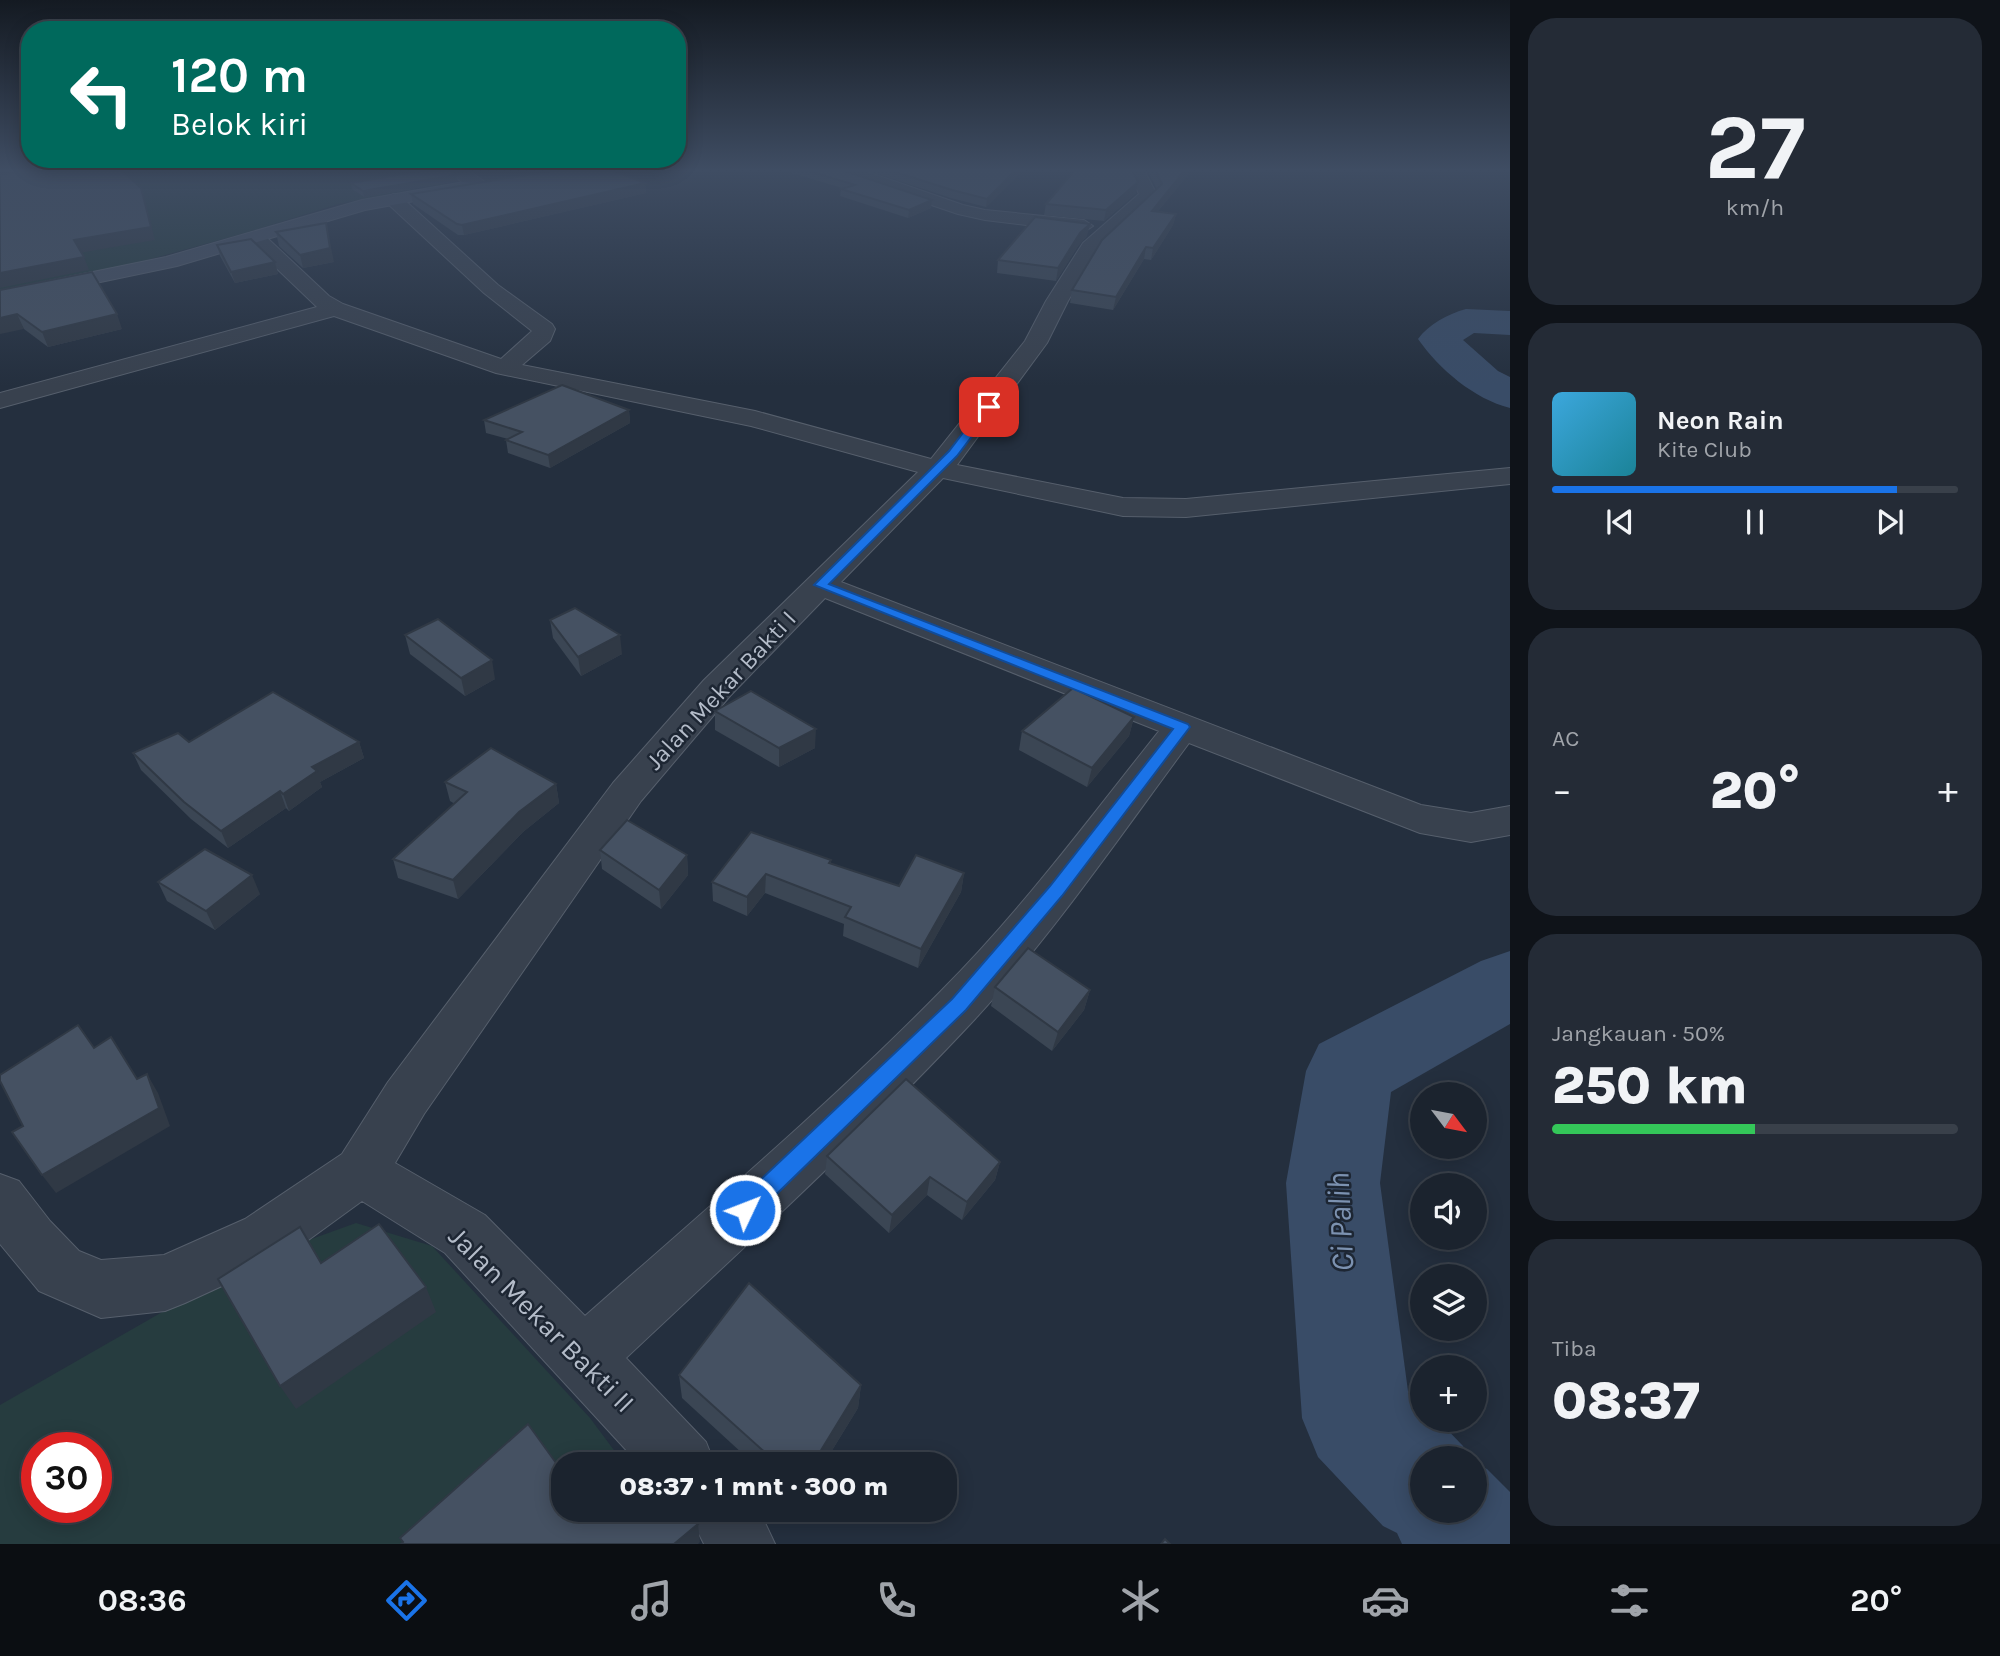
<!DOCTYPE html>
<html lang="id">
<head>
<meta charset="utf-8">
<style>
  :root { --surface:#1b232e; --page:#242b36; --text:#f1f3f6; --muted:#a0a4aa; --line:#39404a; --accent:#1a73e8 }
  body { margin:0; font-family:Karla,sans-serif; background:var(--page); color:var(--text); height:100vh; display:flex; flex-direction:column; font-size:26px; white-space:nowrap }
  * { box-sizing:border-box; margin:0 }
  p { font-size:23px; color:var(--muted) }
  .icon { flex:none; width:38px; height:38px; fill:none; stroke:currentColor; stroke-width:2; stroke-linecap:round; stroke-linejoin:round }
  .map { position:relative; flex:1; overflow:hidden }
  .sheet { display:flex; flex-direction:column; gap:18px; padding:18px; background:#0f1319; width:490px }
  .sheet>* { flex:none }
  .guide { position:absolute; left:21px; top:21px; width:665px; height:147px; border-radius:28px; box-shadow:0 4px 18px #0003,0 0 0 2px var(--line); background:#00695c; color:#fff; overflow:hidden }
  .needle { width:46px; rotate:122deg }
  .controls { position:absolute; left:1410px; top:1082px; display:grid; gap:14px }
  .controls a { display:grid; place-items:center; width:77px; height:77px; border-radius:50%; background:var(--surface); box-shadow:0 4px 18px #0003,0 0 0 2px var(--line); font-size:35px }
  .speed { position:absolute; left:21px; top:1432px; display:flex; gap:14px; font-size:35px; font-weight:700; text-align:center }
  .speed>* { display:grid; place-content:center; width:91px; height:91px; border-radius:50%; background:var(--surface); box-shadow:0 4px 18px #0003,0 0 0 2px var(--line); line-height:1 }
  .speed .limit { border:10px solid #d22; background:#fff; color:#111 }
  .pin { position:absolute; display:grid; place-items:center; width:60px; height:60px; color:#fff; margin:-30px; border-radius:14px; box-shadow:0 4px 10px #0006 }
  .me { position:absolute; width:77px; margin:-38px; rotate:47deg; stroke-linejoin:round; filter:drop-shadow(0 0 5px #0008) }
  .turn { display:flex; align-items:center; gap:24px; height:147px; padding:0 35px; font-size:32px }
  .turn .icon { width:91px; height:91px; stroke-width:2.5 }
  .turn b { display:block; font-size:49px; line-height:60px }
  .big { font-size:52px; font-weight:800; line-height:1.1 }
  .sheet .widget { flex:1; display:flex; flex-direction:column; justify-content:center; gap:10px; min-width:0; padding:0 24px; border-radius:28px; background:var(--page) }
  .sheet .dial { align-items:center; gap:0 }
  .dial b { font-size:91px; line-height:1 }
  .song { display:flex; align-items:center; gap:21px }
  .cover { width:84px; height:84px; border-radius:10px; background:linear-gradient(135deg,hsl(200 70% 55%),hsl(190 70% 35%)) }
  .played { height:7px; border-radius:4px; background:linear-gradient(90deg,var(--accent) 85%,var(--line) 85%) }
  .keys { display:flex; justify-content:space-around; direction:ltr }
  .heat { display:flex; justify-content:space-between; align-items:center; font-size:38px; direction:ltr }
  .charge { height:10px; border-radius:5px; background:linear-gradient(90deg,#34c759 50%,var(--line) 0) }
  .trip { position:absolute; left:551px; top:1452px; width:406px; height:70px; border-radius:28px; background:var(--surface); box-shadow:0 4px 18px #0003,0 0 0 2px var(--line); font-weight:800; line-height:70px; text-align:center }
  .tabs { display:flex; height:112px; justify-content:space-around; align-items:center; background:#0b0e12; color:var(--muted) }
  .tabs .icon { width:49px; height:49px }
  .tabs .selected { color:var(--accent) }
  .tabs b { font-size:32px; color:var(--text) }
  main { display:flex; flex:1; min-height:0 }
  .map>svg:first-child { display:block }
  .green { fill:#263c3f; fill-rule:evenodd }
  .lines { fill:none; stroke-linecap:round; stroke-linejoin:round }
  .river { fill:#394c67; fill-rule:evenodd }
  .street-casing { stroke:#565f6c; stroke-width:2 }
  .secondary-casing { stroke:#565f6c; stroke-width:2 }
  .street { fill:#38414e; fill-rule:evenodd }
  .secondary { fill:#465061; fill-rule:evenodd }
  .wall { fill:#3b4654 }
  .shaded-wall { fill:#303945 }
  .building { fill:#455162; stroke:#303945; stroke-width:2 }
  .route { fill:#1a73e8; stroke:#114b97; stroke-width:2 }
  .labels { text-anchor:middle; stroke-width:5; stroke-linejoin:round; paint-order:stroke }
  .street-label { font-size:24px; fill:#b4bcc9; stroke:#1d2633 }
  .near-street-label { font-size:28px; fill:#b4bcc9; stroke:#1d2633 }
  .near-water-label { font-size:32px; font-style:italic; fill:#7c92b1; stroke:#1d2633 }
</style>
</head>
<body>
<main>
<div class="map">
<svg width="1510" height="1544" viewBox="0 0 1510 1544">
  <rect width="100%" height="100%" fill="#242f3e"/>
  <!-- green -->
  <g class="green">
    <path d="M0 170H449L462 179 338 204 245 233 118 268 0 291Z"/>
    <path d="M356 1223 432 1246 590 1418 625 1465H564V1510L684 1544H0V1405L253 1260ZM37 1447H96V1507H37Z"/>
  </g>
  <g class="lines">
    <!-- river -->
    <g class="river">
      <path d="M1466 309 1510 311V335L1474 333 1463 340 1498 371 1510 377V408C1474 399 1439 369 1418 339 1429 324 1448 314 1466 309Z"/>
      <path d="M1510 951V1024L1391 1092 1380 1183 1408 1391 1423 1406V1419H1437L1463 1446 1468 1458H1423V1510H1475V1464L1487 1469 1510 1492V1544H1402L1397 1533 1383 1526 1318 1457 1302 1418 1286 1183 1306 1071 1319 1044 1481 961Z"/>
    </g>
    <defs>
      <g id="street">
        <path d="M451 170H468L489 185 480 190C470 188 453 178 451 170Z"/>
        <path d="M838 170H862L963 205 985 210 1084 220 1093 226 1084 232 985 220 958 214 840 174Z"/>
        <path d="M1128 170H1144L1157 195 1098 250 1068 301 1047 343 957 465 1123 498 1186 499 1510 468V484L1186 517 1123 516 943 478 841 582 1421 805 1471 813 1510 806V835L1471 842 1420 833 1189 743C1120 836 1053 934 975 1019 864 1138 744 1247 626 1358L706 1442 715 1465H640L445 1253 362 1201 285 1257 185 1303 165 1311 101 1318 39 1291 0 1244V1174L19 1181 50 1221 79 1251 101 1260 164 1255 245 1219 342 1154 388 1082 613 783 704 680 918 472 751 426 496 373 334 316 0 408V393L317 307 249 242 246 238 256 232 263 234 329 296 343 304 501 359 532 331 484 293 387 203 384 199 393 194 399 195 498 285 552 324 555 329 550 341 522 365 755 411 931 459 1025 341 1046 301 1083 243 1139 194ZM825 598 1159 731C1089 819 1021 911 941 991 829 1105 705 1210 585 1316L485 1215 395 1163 424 1114 641 801 730 696Z"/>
        <path d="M687 1510H759L775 1544H704Z"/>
      </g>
      <path id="secondary" d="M464 182 470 183 473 187 470 191 365 210 177 266 0 303V291L166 257 362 200Z"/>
    </defs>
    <!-- street casing -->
    <use href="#street" class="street-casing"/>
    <!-- secondary casing -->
    <use href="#secondary" class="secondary-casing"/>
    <!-- street -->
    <use href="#street" class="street"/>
    <!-- secondary -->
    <use href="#secondary" class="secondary"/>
  </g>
  <!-- wall -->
  <g class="wall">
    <path d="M782 170H842L932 200 931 208 908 218 840 196 841 189 842 188Z"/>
    <path d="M855 170H1023L986 207 951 198 872 172Z"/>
    <path d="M1147 170H1192L1158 211 1176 214 1173 225 1151 260 1144 259 1113 310 1070 303 1072 290 1157 189Z"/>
    <path d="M457 181 364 197 352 189 351 183Z"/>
    <path d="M645 183 646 193 464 235H458L413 204 411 194Z"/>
    <path d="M1136 193 1104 221 1044 215 1046 204Z"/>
    <path d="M276 232 334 262 303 268 279 246Z"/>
    <path d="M1087 236 1078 246 1056 281 997 273 998 260Z"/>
    <path d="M217 245 275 262 278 274 235 283 220 256Z"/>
    <path d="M0 290 122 329 48 347 24 329Z"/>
    <path d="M629 410 630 423 550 468 508 453 506 440 508 439 486 433 484 420Z"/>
    <path d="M550 620 622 654 581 676 553 638Z"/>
    <path d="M405 635 495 679 465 696 410 654Z"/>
    <path d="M715 711 815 748 779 767 715 730Z"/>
    <path d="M1134 717 1129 736 1087 787 1019 750 1022 731Z"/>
    <path d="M189 742H359L364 758 320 782 322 787 289 811 286 808 228 848 191 819 141 770 133 753Z"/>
    <path d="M445 782 556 784 559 803 523 832 458 899 398 878 393 859 455 804 450 801Z"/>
    <path d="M600 850 687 855 688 875 661 909 602 869Z"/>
    <path d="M831 860V864L899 886 964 873 961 892 918 968 843 936 844 924 765 893 747 916 713 901 712 882Z"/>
    <path d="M158 882 260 894 215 930 167 901Z"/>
    <path d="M995 987 1090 990 1084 1010 1052 1051 991 1006Z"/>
    <path d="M827 1156 1000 1162 995 1180 962 1220 927 1195 889 1233 825 1174Z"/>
    <path d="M679 1375 861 1385 858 1408 823 1465H755L682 1398Z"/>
  </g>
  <!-- shaded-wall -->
  <g class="shaded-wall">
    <path d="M0 170H11L0 173Z"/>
    <path d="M1016 170H1023L986 207 987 199Z"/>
    <path d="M1185 170H1192L1149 222 1152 211Z"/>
    <path d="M456 175 457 181 364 197 363 191Z"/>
    <path d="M1138 182 1136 193 1104 221 1106 210Z"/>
    <path d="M645 183 646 193 464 235 462 225Z"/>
    <path d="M141 188 155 240 79 253 74 240Z"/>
    <path d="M932 200 931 208 908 218 909 210Z"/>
    <path d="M1176 214 1173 225 1151 260 1153 248Z"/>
    <path d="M326 223 334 262 303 268 300 255Z"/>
    <path d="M1090 224 1087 236 1078 246 1056 281 1058 268 1080 233Z"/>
    <path d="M1146 247 1144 259 1113 310 1116 297Z"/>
    <path d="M84 257 89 270 0 288V273Z"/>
    <path d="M275 262 278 274 235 283 231 272Z"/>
    <path d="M17 314 24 329 0 334V318Z"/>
    <path d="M117 314 122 329 48 347 42 332Z"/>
    <path d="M629 410 630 423 550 468 548 455Z"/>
    <path d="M620 635 622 654 581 676 578 657Z"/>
    <path d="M492 660 495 679 465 696 461 678Z"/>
    <path d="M1134 717 1129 736 1087 787 1092 768Z"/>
    <path d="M816 729 815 748 779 767V748Z"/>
    <path d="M359 742 364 758 320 782 322 787 289 811 283 794 312 767Z"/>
    <path d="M556 784 559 803 523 832 458 899 453 880 519 812Z"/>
    <path d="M280 791 286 808 228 848 221 831Z"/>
    <path d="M687 855 688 875 661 909 659 890Z"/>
    <path d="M964 873 961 892 918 968 921 949Z"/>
    <path d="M766 874 765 893 747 916V897Z"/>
    <path d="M252 875 260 894 215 930 206 911Z"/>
    <path d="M1090 990 1084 1010 1052 1051 1058 1032Z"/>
    <path d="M147 1074 158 1093 170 1126 56 1193 42 1175Z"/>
    <path d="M1000 1162 995 1180 962 1220 967 1202Z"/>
    <path d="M930 1177 927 1195 889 1233 892 1215Z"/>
    <path d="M426 1287 436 1312 296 1409 280 1386Z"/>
    <path d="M861 1385 858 1408 823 1465H812Z"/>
    <path d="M698 1524 700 1542 698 1544H674Z"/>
  </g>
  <!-- building -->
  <g class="building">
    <path d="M15 170H121L141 188 151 227 74 240 84 257 0 273V174L13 173Z"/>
    <path d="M426 170H451L456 175 363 191 351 183Z"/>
    <path d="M558 170H611L645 183 462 225 457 224 411 194Z"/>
    <path d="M806 170H842L932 200 909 210 841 189 855 185Z"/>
    <path d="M889 170H1016L987 199 952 190Z"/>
    <path d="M1075 170H1132L1138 182 1106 210 1046 204Z"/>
    <path d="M1155 170H1185L1152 211 1176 214 1153 248 1146 247 1116 297 1072 290 1102 240 1162 184Z"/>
    <path d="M1035 217 1090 224 1080 233 1058 268 998 260Z"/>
    <path d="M326 223 330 248 300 255 276 232Z"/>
    <path d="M251 239 275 262 231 272 217 245Z"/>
    <path d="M92 272 117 314 42 332 17 314 0 318V290Z"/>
    <path d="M562 385 629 410 548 455 506 440 522 432 484 420Z"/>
    <path d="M575 608 620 635 578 657 550 620Z"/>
    <path d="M438 619 492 660 461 678 405 635Z"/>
    <path d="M1073 688 1134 717 1092 768 1022 731Z"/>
    <path d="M751 691 816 729 779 748 715 711Z"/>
    <path d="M273 692 359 742 312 767 317 771 283 794 280 791 221 831 184 802 133 753 178 733 189 742Z"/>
    <path d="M491 748 556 784 519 812 453 880 393 859 467 792 445 782Z"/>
    <path d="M627 820 687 855 659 890 600 850Z"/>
    <path d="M751 832 831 860 829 863 899 886 916 855 964 873 921 949 845 917 851 907 766 874 747 897 712 882Z"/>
    <path d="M205 849 252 875 206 911 158 882Z"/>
    <path d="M1028 948 1090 990 1058 1032 995 987Z"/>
    <path d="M78 1025 94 1048 111 1037 137 1079 147 1074 159 1108 42 1175 12 1132 23 1126 0 1081V1075Z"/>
    <path d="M906 1079 1000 1162 967 1202 930 1177 892 1215 827 1156Z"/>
    <path d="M379 1224 426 1287 280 1386 218 1279 300 1227 321 1263Z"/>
    <path d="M749 1283 861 1385 812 1465H779L679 1375Z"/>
    <path d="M528 1424 564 1474V1510H688L698 1524 674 1544H401L403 1542 400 1538Z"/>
    <path d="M647 1454 655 1465H631Z"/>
    <path d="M1165 1539 1170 1544H1161Z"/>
  </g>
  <!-- sky -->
  <linearGradient id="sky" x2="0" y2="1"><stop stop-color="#141a22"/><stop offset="0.44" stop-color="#3f4d63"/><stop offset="1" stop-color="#3f4d63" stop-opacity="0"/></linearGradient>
  <rect width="1510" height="386" fill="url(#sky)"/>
  <!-- route -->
  <path class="route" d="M985 404 994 407 957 456 829 584 1188 724 1190 727 1062 896 966 1010 753 1217 745 1220 737 1217 734 1210 737 1202 952 999 1050 886 1173 729 814 585 949 451Z"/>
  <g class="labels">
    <!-- street labels -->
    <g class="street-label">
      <text transform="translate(721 690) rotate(-47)" y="8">Jalan Mekar Bakti I</text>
    </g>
    <!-- near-street labels -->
    <g class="near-street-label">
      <text transform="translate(542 1319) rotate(45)" y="10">Jalan Mekar Bakti II</text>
    </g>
    <!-- near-water labels -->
    <g class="near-water-label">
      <text transform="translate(1340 1222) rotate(-93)" y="11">Ci Palih</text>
    </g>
  </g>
</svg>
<div class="controls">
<a><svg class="needle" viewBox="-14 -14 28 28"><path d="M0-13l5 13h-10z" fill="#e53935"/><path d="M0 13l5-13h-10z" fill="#a0a4aa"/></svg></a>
<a><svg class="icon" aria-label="sound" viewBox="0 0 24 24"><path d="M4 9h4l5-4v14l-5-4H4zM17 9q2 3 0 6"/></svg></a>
<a><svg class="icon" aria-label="layers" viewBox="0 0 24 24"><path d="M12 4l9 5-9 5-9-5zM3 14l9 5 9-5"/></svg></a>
<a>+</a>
<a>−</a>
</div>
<div class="speed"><div class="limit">30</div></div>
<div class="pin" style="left:989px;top:407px;background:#d93025"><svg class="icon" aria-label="arrive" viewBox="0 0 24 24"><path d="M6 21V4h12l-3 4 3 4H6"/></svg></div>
<svg class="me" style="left:745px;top:1210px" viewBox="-20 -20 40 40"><circle r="17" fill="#1a73e8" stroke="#fff" stroke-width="3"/><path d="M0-11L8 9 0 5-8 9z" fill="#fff"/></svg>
<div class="trip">08:37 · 1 mnt · 300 m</div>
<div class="guide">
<div class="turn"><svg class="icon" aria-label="left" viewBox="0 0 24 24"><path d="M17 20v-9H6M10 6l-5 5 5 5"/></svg><div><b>120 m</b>Belok kiri</div></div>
</div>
</div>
<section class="sheet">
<div class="widget dial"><b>27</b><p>km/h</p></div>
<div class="widget">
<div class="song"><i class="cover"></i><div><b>Neon Rain</b><p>Kite Club</p></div></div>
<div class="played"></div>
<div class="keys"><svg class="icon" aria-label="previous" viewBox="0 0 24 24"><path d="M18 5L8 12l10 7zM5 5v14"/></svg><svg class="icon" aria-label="pause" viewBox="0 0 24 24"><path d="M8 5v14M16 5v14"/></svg><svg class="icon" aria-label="next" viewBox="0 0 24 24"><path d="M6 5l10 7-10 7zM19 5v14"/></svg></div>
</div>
<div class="widget"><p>AC</p>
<div class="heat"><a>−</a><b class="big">20°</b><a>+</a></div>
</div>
<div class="widget"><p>Jangkauan · 50%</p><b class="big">250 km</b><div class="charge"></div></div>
<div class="widget"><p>Tiba</p><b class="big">08:37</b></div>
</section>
</main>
<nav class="tabs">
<b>08:36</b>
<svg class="icon selected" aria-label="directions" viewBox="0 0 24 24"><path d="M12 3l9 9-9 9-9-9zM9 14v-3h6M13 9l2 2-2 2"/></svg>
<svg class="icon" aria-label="music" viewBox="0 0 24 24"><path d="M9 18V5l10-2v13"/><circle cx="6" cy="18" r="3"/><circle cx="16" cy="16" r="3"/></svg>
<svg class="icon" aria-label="phone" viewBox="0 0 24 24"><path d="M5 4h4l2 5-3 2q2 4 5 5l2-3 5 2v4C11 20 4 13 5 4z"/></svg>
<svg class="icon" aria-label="climate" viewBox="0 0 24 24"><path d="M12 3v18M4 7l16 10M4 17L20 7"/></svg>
<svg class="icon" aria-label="car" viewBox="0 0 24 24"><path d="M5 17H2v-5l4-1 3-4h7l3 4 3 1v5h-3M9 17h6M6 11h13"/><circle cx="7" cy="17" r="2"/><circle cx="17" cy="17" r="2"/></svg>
<svg class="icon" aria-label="filters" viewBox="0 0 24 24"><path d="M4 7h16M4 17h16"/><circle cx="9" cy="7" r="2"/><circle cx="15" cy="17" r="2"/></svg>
<b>20°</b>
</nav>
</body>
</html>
